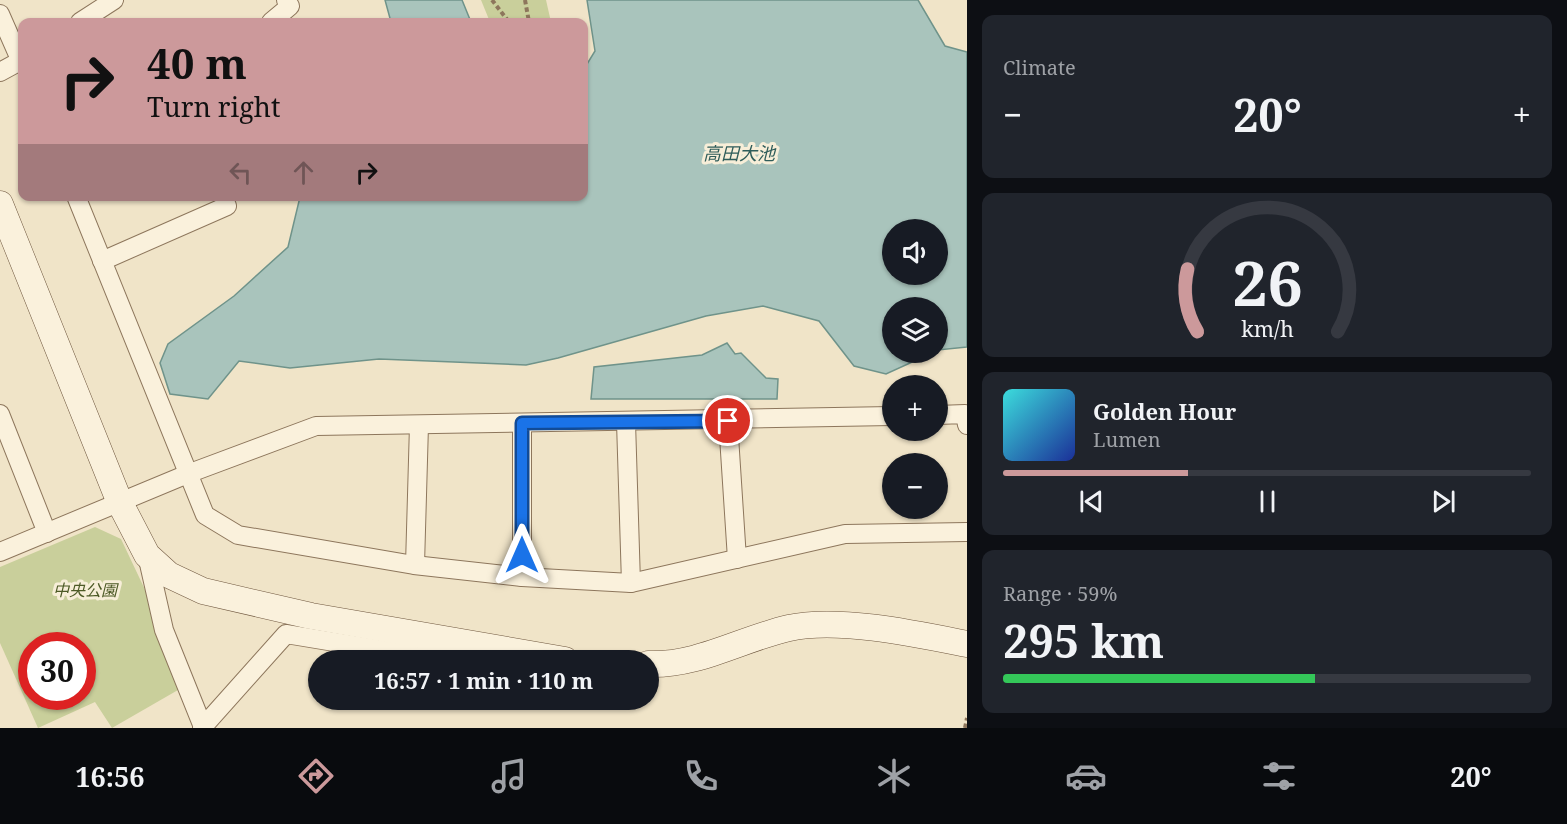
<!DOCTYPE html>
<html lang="en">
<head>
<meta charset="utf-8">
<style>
  :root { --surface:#171b24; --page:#20242c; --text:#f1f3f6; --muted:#9ea1a6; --line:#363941; --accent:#cc999b }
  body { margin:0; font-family:"Noto Serif","Noto Sans JP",serif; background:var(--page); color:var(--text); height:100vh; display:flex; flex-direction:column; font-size:22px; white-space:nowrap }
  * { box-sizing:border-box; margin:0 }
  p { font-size:20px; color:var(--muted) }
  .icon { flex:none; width:33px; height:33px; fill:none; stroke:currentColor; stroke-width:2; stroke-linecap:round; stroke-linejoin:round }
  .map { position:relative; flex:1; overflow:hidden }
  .sheet { display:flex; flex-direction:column; gap:15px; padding:15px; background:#0d0f14; width:600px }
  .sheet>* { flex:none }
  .guide { position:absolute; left:18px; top:18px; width:570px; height:183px; border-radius:12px; box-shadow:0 2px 4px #0004; background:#cc999b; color:#111; overflow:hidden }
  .tools { position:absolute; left:882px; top:219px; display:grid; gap:12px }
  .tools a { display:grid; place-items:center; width:66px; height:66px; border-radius:50%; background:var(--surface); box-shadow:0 2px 4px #0004; font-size:30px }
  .speed { position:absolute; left:18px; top:632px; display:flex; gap:12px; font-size:30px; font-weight:700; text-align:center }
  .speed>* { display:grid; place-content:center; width:78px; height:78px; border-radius:50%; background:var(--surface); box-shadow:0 2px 4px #0004; line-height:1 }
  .speed .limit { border:9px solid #d22; background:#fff; color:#111 }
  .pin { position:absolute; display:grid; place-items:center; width:51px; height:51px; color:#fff; margin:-26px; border:3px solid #fff; border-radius:50%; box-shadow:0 2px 6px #0007 }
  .me { position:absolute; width:66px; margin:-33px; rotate:0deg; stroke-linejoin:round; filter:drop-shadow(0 0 4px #0008) }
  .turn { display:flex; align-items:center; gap:21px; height:126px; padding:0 30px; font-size:27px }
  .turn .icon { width:78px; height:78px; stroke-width:2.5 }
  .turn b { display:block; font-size:42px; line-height:51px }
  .lanes { display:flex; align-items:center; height:57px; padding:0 30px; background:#0003; justify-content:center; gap:30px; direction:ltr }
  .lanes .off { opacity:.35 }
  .big { font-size:45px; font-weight:700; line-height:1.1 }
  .sheet .tile { flex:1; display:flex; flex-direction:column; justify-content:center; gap:9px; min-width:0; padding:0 21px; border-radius:12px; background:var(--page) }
  .sheet .dial { align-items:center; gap:0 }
  .dial svg { height:156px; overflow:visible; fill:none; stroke:var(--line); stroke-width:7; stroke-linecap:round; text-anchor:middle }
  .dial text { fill:var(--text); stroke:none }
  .song { display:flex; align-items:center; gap:18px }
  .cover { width:72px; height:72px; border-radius:9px; background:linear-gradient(135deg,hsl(180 70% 55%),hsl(230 70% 35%)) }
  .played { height:6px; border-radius:3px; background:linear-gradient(90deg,var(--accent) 35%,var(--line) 35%) }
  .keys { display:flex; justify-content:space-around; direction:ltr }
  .heat { display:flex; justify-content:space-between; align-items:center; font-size:33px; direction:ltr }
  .charge { height:9px; border-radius:4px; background:linear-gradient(90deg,#34c759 59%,var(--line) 0) }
  .trip { position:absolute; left:308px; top:650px; width:351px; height:60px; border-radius:30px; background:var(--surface); box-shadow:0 2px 4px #0004; font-weight:700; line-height:60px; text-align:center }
  .tab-bar { display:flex; height:96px; justify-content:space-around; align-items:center; background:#090b0e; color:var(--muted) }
  .tab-bar .icon { width:42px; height:42px }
  .tab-bar .current { color:var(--accent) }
  .tab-bar b { font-size:27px; color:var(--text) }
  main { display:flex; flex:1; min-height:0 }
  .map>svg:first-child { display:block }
  .green { fill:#c9cf9b; fill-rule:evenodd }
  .water { fill:#a9c4bc; stroke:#6f938a; stroke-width:1.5; fill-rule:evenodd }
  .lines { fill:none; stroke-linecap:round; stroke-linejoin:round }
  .street-casing { stroke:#8d765c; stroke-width:20 }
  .secondary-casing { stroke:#6f573f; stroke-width:27 }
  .path { stroke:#8d765c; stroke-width:4; stroke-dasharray:4.5 3; stroke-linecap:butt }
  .street { stroke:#faf1dc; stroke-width:18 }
  .secondary { stroke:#faf1dc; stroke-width:26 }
  .route-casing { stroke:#114b97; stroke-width:15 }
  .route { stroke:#1a73e8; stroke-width:10 }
  .labels { text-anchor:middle; stroke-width:6; stroke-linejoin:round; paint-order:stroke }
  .park-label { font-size:16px; font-style:italic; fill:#4d5a26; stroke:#f7eed8 }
  .water-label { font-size:18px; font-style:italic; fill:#2f5d5a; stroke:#f7eed8 }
</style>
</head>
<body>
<main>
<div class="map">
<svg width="967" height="728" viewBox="0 0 967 728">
  <rect width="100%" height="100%" fill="#f0e4c8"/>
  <!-- green -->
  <g class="green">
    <path d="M481 0H546L551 22H490Z"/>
    <path d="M95 527 121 539 148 596 156 631 178 690 112 728 95 702 38 728 0 643V567ZM32 645H82V696H32Z"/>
  </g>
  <!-- water -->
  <g class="water">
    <path d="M385 0H462L471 22H391Z"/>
    <path d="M587 0H918L945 46 967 52V347L938 350V308H892V352L932 353 886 374 854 366 819 321 763 306 706 316 558 358 526 365 379 359 290 368 239 361 208 399 170 394 160 363 168 344 234 296 288 247 300 197 584 196V69L595 51ZM892 230H938V274H892Z"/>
    <path d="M727 343 735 354 741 353 766 378 778 379 777 399H591L594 367 702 355Z"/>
  </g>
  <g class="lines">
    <defs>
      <g id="street">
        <path d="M0 14 22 64"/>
        <path d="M80 22 114 0"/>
        <path d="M271 22 290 6 286 0"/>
        <path d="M0 72 22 60"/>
        <path d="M76 196 205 515 238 535 414 565 522 577 631 583 845 534 967 532"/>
        <path d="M102 261 227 206 223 196"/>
        <path d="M0 414 47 533"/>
        <path d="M938 415 965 414 967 425"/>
        <path d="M728 421 737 559"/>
        <path d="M626 422 631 583"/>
        <path d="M522 423V577"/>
        <path d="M0 552 190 473 316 426 892 416"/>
        <path d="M147 555 164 630 203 727"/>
        <path d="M415 565 419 425"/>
        <path d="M202 728 286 634 443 660"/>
      </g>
      <g id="secondary">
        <path d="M0 204 120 503 147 555 169 575 203 591 311 616 565 660"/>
        <path d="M648 664C698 666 741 639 789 628 838 617 917 634 967 644"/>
      </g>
    </defs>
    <!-- street casing -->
    <use href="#street" class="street-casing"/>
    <!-- secondary casing -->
    <use href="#secondary" class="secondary-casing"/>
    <!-- path -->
    <g class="path">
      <path d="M492 0 509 22"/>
      <path d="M525 0 529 22"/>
      <path d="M965 728 967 718"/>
    </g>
    <!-- street -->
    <use href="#street" class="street"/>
    <!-- secondary -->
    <use href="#secondary" class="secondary"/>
  </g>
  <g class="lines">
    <defs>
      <path id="route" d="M522 555V423L728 421"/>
    </defs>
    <!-- route casing -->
    <use href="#route" class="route-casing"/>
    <!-- route -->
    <use href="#route" class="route"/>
  </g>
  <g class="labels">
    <!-- park labels -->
    <g class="park-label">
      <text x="85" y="596">中央公園</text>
    </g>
    <!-- water labels -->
    <g class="water-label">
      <text x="739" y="160">高田大池</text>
    </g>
  </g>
</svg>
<div class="tools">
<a><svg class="icon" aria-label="sound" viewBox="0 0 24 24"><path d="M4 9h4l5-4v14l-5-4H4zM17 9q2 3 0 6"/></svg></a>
<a><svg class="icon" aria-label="layers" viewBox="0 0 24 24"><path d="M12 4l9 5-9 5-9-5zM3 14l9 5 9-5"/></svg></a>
<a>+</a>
<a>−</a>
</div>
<div class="speed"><div class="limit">30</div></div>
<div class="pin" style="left:728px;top:421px;background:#d93025"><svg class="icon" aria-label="arrive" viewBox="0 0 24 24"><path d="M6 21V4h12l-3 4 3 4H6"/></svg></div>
<svg class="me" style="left:522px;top:555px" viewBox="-20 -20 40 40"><path d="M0-17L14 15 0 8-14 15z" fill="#1a73e8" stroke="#fff" stroke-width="4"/></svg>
<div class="trip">16:57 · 1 min · 110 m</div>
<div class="guide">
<div class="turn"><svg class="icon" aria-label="right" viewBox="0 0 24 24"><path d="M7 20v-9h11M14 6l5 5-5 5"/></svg><div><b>40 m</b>Turn right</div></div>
<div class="lanes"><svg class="icon off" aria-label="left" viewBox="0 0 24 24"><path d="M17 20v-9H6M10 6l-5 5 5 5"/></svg><svg class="icon off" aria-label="ahead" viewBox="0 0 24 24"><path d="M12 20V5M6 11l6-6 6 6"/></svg><svg class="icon" aria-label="right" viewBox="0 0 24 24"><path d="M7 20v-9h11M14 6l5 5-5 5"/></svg></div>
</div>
</div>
<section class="sheet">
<div class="tile"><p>Climate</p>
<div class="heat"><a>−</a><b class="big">20°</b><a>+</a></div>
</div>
<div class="tile dial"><svg viewBox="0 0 100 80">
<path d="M14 69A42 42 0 1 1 86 69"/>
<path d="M14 69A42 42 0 0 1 9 37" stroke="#cc999b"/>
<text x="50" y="56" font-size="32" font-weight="700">26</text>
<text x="50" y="72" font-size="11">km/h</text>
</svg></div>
<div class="tile">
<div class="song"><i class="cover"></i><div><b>Golden Hour</b><p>Lumen</p></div></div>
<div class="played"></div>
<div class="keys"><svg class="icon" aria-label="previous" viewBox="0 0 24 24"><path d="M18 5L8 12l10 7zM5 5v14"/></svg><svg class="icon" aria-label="pause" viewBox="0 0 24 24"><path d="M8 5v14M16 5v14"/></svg><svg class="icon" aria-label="next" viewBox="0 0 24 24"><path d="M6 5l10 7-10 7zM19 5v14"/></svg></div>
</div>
<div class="tile"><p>Range · 59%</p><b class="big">295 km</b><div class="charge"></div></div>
</section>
</main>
<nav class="tab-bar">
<b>16:56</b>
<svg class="icon current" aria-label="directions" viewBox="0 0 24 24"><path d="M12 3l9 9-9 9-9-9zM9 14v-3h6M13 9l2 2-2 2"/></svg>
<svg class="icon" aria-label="music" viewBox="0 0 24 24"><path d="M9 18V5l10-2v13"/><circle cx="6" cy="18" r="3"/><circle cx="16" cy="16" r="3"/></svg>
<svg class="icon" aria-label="phone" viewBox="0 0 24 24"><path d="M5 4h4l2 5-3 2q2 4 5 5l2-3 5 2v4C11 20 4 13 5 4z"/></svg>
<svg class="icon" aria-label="climate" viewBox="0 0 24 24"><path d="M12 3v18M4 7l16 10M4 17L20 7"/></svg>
<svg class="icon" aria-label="car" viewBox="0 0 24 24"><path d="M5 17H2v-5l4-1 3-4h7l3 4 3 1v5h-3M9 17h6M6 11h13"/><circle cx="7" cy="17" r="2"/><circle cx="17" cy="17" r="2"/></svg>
<svg class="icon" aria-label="filters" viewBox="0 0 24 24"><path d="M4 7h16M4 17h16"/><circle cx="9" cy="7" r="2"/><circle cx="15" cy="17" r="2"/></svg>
<b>20°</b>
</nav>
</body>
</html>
